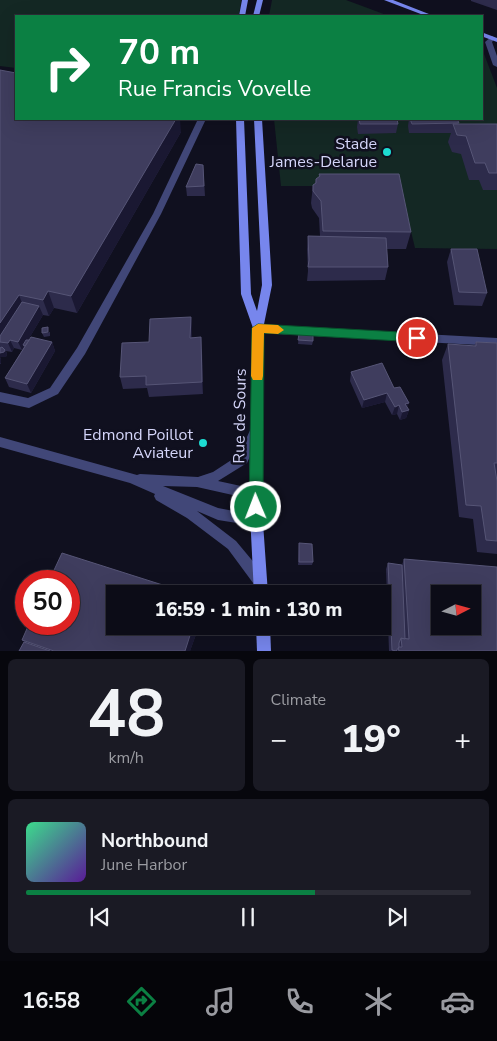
<!DOCTYPE html>
<html lang="en">
<head>
<meta charset="utf-8">
<style>
  :root { --surface:#0c0c17; --page:#1a1a24; --text:#f1f3f6; --muted:#9a9ba1; --line:#2c2c36; --accent:#0b8043 }
  body { margin:0; font-family:"Nunito Sans",sans-serif; background:var(--page); color:var(--text); height:100vh; display:flex; flex-direction:column; font-size:19px; white-space:nowrap }
  * { box-sizing:border-box; margin:0 }
  p { font-size:16px; color:var(--muted) }
  .icon { flex:none; width:28px; height:28px; fill:none; stroke:currentColor; stroke-width:2; stroke-linecap:round; stroke-linejoin:round }
  .map { position:relative; height:651px; overflow:hidden }
  .details { display:flex; flex-direction:column; gap:8px; padding:8px; background:#07070d; flex:1 }
  .details>* { flex:none }
  .hud { position:absolute; left:15px; top:15px; width:468px; height:105px; border-radius:0px; box-shadow:0 5px 20px #0002,0 0 0 1px var(--line); background:#0b8043; color:#fff; overflow:hidden }
  .needle { width:32px; rotate:84deg }
  .tools { position:absolute; left:431px; top:585px; display:grid; gap:10px }
  .tools a { display:grid; place-items:center; width:50px; height:50px; border-radius:0px; background:var(--surface); box-shadow:0 5px 20px #0002,0 0 0 1px var(--line); font-size:25px }
  .speed { position:absolute; left:15px; top:570px; display:flex; gap:10px; font-size:25px; font-weight:700; text-align:center }
  .speed>* { display:grid; place-content:center; width:65px; height:65px; border-radius:50%; background:var(--surface); box-shadow:0 5px 20px #0002,0 0 0 1px var(--line); line-height:1 }
  .speed .limit { border:8px solid #d22; background:#fff; color:#111 }
  .pin { position:absolute; display:grid; place-items:center; width:42px; height:42px; color:#fff; margin:-21px; border:2px solid #fff; border-radius:50%; box-shadow:0 1px 5px #0007 }
  .me { position:absolute; width:55px; margin:-28px; rotate:359deg; stroke-linejoin:round; filter:drop-shadow(0 0 4px #0008) }
  .turn { display:flex; align-items:center; gap:18px; height:105px; padding:0 20px; font-size:22px }
  .turn .icon { width:65px; height:65px; stroke-width:2.5 }
  .turn b { display:block; font-size:35px; line-height:42px }
  .big { font-size:38px; font-weight:800; line-height:1.1 }
  .details .tile { flex:1; display:flex; flex-direction:column; justify-content:center; gap:8px; min-width:0; padding:0 18px; border-radius:8px; background:var(--page) }
  .details .dial { align-items:center; gap:0 }
  .dial b { font-size:65px; line-height:1 }
  .song { display:flex; align-items:center; gap:15px }
  .cover { width:60px; height:60px; border-radius:8px; background:linear-gradient(135deg,hsl(150 70% 55%),hsl(270 70% 35%)) }
  .played { height:5px; border-radius:2px; background:linear-gradient(90deg,var(--accent) 65%,var(--line) 65%) }
  .keys { display:flex; justify-content:space-around; direction:ltr }
  .heat { display:flex; justify-content:space-between; align-items:center; font-size:28px; direction:ltr }
  .details .tiles { flex:1; display:grid; gap:8px; grid-template-columns:1fr 1fr }
  .tile:last-child { grid-column:span 2 }
  .trip { position:absolute; left:106px; top:585px; width:285px; height:50px; border-radius:0px; background:var(--surface); box-shadow:0 5px 20px #0002,0 0 0 1px var(--line); font-weight:800; line-height:50px; text-align:center }
  .tab-bar { display:flex; height:80px; justify-content:space-around; align-items:center; background:#050509; color:var(--muted) }
  .tab-bar .icon { width:35px; height:35px }
  .tab-bar .current { color:var(--accent) }
  .tab-bar b { font-size:22px; color:var(--text) }
  .map>svg:first-child { display:block }
  .green { fill:#142824 }
  .lines { fill:none; stroke-linecap:round; stroke-linejoin:round }
  .service { fill:#414778; fill-rule:evenodd }
  .minor { fill:#414778; fill-rule:evenodd }
  .secondary { fill:#7786ed; fill-rule:evenodd }
  .wall { fill:#2d2b4b }
  .shaded-wall { fill:#1a1832 }
  .building { fill:#3f3d5e; stroke:#565576; fill-rule:evenodd }
  .route { fill:#0b8043; stroke:#07532c }
  .slow { fill:#f59e0b }
  .poi-dot { fill:#1ddcd2; stroke:#10101f; stroke-width:2 }
  .labels { text-anchor:middle; stroke-width:5; stroke-linejoin:round; paint-order:stroke }
  .poi-label { font-size:16px; fill:#d4d5f9; stroke:#10101f; text-anchor:end }
  .street-label { font-size:16px; fill:#d4d5f9; stroke:#10101f }
</style>
</head>
<body>
<div class="map">
<svg width="497" height="651" viewBox="0 0 497 651">
  <rect width="100%" height="100%" fill="#10101f"/>
  <!-- green -->
  <g class="green">
    <path d="M0 0H241L239 16H16V68L0 66Z"/>
    <path d="M272 0H346L389 16H269Z"/>
    <path d="M481 46 497 88V249L415 248 400 186H281L274 119H481Z"/>
  </g>
  <g class="lines">
    <!-- service -->
    <path class="service" d="M198 119H206L161 214 85 354 58 394 29 408 0 402V392L28 398 50 388 77 348 153 214Z"/>
    <!-- minor -->
    <g class="minor">
      <path d="M492 36 495 38 492 42 497 56V67L493 65 485 42Z"/>
      <path d="M258 325 497 338V346L258 333 254 332 253 329 254 326Z"/>
      <path d="M255 427 259 428 261 432 247 463 218 481 259 490 261 494 259 498 255 500 197 487 163 486 218 508 260 516 262 520 260 524 256 526 218 520 197 511 236 541 266 577 267 582 266 587 261 588 256 587 228 549 187 518 156 500 154 496 155 494 130 483 0 447V437L137 475 140 474 198 477 213 472 239 455 251 428Z"/>
    </g>
    <!-- secondary -->
    <g class="secondary">
      <path d="M242 0H248L245 16H239Z"/>
      <path d="M257 0H263L259 16H253Z"/>
      <path d="M384 0H393L434 16H426Z"/>
      <path d="M481 32 497 38V42L481 36Z"/>
      <path d="M236 119H244L251 294 257 311 262 285 254 119H262L272 285 263 329 261 494 268 594H254L249 494 253 328 241 294Z"/>
      <path d="M256 626H270L271 651H257Z"/>
    </g>
  </g>
  <!-- wall -->
  <g class="wall">
    <path d="M471 0H497V10L471 1Z"/>
    <path d="M0 70 16 119 181 132 77 313 54 308 49 316 43 315 28 340 52 342 55 351 31 393 9 387 5 378 24 347 22 350 14 348 12 352 6 351 7 354 6 357H0L1 359V364H0Z"/>
    <path d="M358 119H397L398 124 396 133 358 134 357 127Z"/>
    <path d="M409 119H457L458 124H497V190H483L479 180H469L461 154 452 152 448 142 451 133H409L408 126Z"/>
    <path d="M203 165 205 196H187L186 187Z"/>
    <path d="M319 174 411 232 406 249H387L388 267 385 280 307 281 308 271 307 249 308 236H320L319 218 312 208 311 203 313 185 315 184 316 179 319 177Z"/>
    <path d="M451 249 487 293 482 306 454 305 447 262Z"/>
    <path d="M191 317 192 330V337L202 350 203 394 149 397 147 388 123 389 120 377 149 342Z"/>
    <path d="M50 332V336L44 337 42 333Z"/>
    <path d="M299 334 313 341 312 345 298 344Z"/>
    <path d="M476 342 497 343V554L477 552 473 519 459 517 442 360 448 344 474 346Z"/>
    <path d="M351 372 394 388 409 410 406 418 400 420 397 414 392 415 385 402 362 408 350 381Z"/>
    <path d="M299 543 313 562 312 565H298Z"/>
    <path d="M404 559 497 651H389L386 569 388 563 402 565Z"/>
    <path d="M115 626H199L190 651H19L24 642 22 640Z"/>
  </g>
  <!-- shaded-wall -->
  <g class="shaded-wall">
    <path d="M176 119H180L181 132 77 313 71 296Z"/>
    <path d="M48 291 54 308 49 316 43 300Z"/>
    <path d="M19 295 25 311 0 342V323Z"/>
    <path d="M39 306 43 315 25 345H23L24 347 22 350 18 342Z"/>
    <path d="M191 317 192 330 191 350 190 338Z"/>
    <path d="M201 337 202 350 203 394 202 382Z"/>
    <path d="M10 340 14 348 12 352 8 343Z"/>
    <path d="M52 342 55 351 31 393 27 384Z"/>
    <path d="M5 350 7 354 6 357H0L1 359V364L0 363V353Z"/>
    <path d="M387 393 385 402 362 408 364 400Z"/>
    <path d="M409 403 406 411 409 410 406 418 400 420 405 404Z"/>
    <path d="M399 405 397 414 392 415 395 407Z"/>
    <path d="M193 626H199L190 651H185Z"/>
  </g>
  <!-- building -->
  <g class="building">
    <path d="M0 70 16 73V119H176L71 296 48 291 43 300 19 295 0 323Z"/>
    <path d="M359 119H397L398 124H360Z"/>
    <path d="M410 119H457L459 123 412 124Z"/>
    <path d="M453 124H497V173H489L485 163H475L466 136 457 135Z"/>
    <path d="M196 164 203 165 204 186 186 187Z"/>
    <path d="M319 174H399L411 232 323 231 321 201 313 191V185L316 183V179L320 176Z"/>
    <path d="M308 236 386 238 388 267H308L309 260Z"/>
    <path d="M451 249H477L487 293 459 292Z"/>
    <path d="M22 302 39 306 18 342 10 340 8 343 0 342V336Z"/>
    <path d="M191 317 190 338 201 337 202 382 146 385V376L120 377 122 343 149 342 150 319Z"/>
    <path d="M48 327V332L42 333V328Z"/>
    <path d="M299 334 313 335V341L298 340Z"/>
    <path d="M31 337 52 342 27 384 5 378Z"/>
    <path d="M26 340H29L25 346 23 345Z"/>
    <path d="M476 342 497 343V463H494L497 481V541L486 540 481 506 466 505 448 344 476 346Z"/>
    <path d="M2 347 5 350 4 352 0 353V348Z"/>
    <path d="M382 363 394 388 400 387 409 403 405 404 409 410 402 412 399 405 395 407 387 393 364 400 351 372Z"/>
    <path d="M299 543 312 544 313 562H299Z"/>
    <path d="M62 553 191 594H115V626H193L185 651H54L22 640 29 624H69V581H49Z"/>
    <path d="M404 559 497 567V651H399L398 647H402L401 638 409 639ZM440 594H472V626H440Z"/>
    <path d="M388 563 402 565 405 639 401 638 399 643V647L396 651 392 650Z"/>
    <path d="M24 642 50 651H19Z"/>
  </g>
  <!-- route -->
  <path class="route" d="M258 324 417 333 423 338 417 342 264 333 263 507 261 511 256 513 251 511 249 507 252 328Z"/>
  <!-- slow -->
  <path class="slow" d="M258 324 278 325 284 330 278 334 264 333 263 376 262 380H253L251 376 252 328Z"/>
  <!-- markers -->
  <g class="poi-dot">
    <circle cx="387" cy="152" r="5"/>
    <circle cx="203" cy="443" r="5"/>
  </g>
  <g class="labels">
    <!-- poi labels -->
    <g class="poi-label">
      <text x="377" y="149">Stade<tspan x="377" dy="18">James-Delarue</tspan></text>
      <text x="193" y="440">Edmond Poillot<tspan x="193" dy="18">Aviateur</tspan></text>
    </g>
    <!-- street labels -->
    <g class="street-label">
      <text transform="translate(239 416) rotate(-89)" y="6">Rue de Sours</text>
    </g>
  </g>
</svg>
<div class="tools">
<a><svg class="needle" viewBox="-14 -14 28 28"><path d="M0-13l5 13h-10z" fill="#e53935"/><path d="M0 13l5-13h-10z" fill="#9a9ba1"/></svg></a>
</div>
<div class="speed"><div class="limit">50</div></div>
<div class="pin" style="left:417px;top:338px;background:#d93025"><svg class="icon" aria-label="arrive" viewBox="0 0 24 24"><path d="M6 21V4h12l-3 4 3 4H6"/></svg></div>
<svg class="me" style="left:256px;top:507px" viewBox="-20 -20 40 40"><circle r="17" fill="#0b8043" stroke="#fff" stroke-width="3"/><path d="M0-11L8 9 0 5-8 9z" fill="#fff"/></svg>
<div class="trip">16:59 · 1 min · 130 m</div>
<div class="hud">
<div class="turn"><svg class="icon" aria-label="right" viewBox="0 0 24 24"><path d="M7 20v-9h11M14 6l5 5-5 5"/></svg><div><b>70 m</b>Rue Francis Vovelle</div></div>
</div>
</div>
<section class="details">
<div class="tiles">
<div class="tile dial"><b>48</b><p>km/h</p></div>
<div class="tile"><p>Climate</p>
<div class="heat"><a>−</a><b class="big">19°</b><a>+</a></div>
</div>
<div class="tile">
<div class="song"><i class="cover"></i><div><b>Northbound</b><p>June Harbor</p></div></div>
<div class="played"></div>
<div class="keys"><svg class="icon" aria-label="previous" viewBox="0 0 24 24"><path d="M18 5L8 12l10 7zM5 5v14"/></svg><svg class="icon" aria-label="pause" viewBox="0 0 24 24"><path d="M8 5v14M16 5v14"/></svg><svg class="icon" aria-label="next" viewBox="0 0 24 24"><path d="M6 5l10 7-10 7zM19 5v14"/></svg></div>
</div>
</div>
</section>
<nav class="tab-bar">
<b>16:58</b>
<svg class="icon current" aria-label="directions" viewBox="0 0 24 24"><path d="M12 3l9 9-9 9-9-9zM9 14v-3h6M13 9l2 2-2 2"/></svg>
<svg class="icon" aria-label="music" viewBox="0 0 24 24"><path d="M9 18V5l10-2v13"/><circle cx="6" cy="18" r="3"/><circle cx="16" cy="16" r="3"/></svg>
<svg class="icon" aria-label="phone" viewBox="0 0 24 24"><path d="M5 4h4l2 5-3 2q2 4 5 5l2-3 5 2v4C11 20 4 13 5 4z"/></svg>
<svg class="icon" aria-label="climate" viewBox="0 0 24 24"><path d="M12 3v18M4 7l16 10M4 17L20 7"/></svg>
<svg class="icon" aria-label="car" viewBox="0 0 24 24"><path d="M5 17H2v-5l4-1 3-4h7l3 4 3 1v5h-3M9 17h6M6 11h13"/><circle cx="7" cy="17" r="2"/><circle cx="17" cy="17" r="2"/></svg>
</nav>
</body>
</html>
